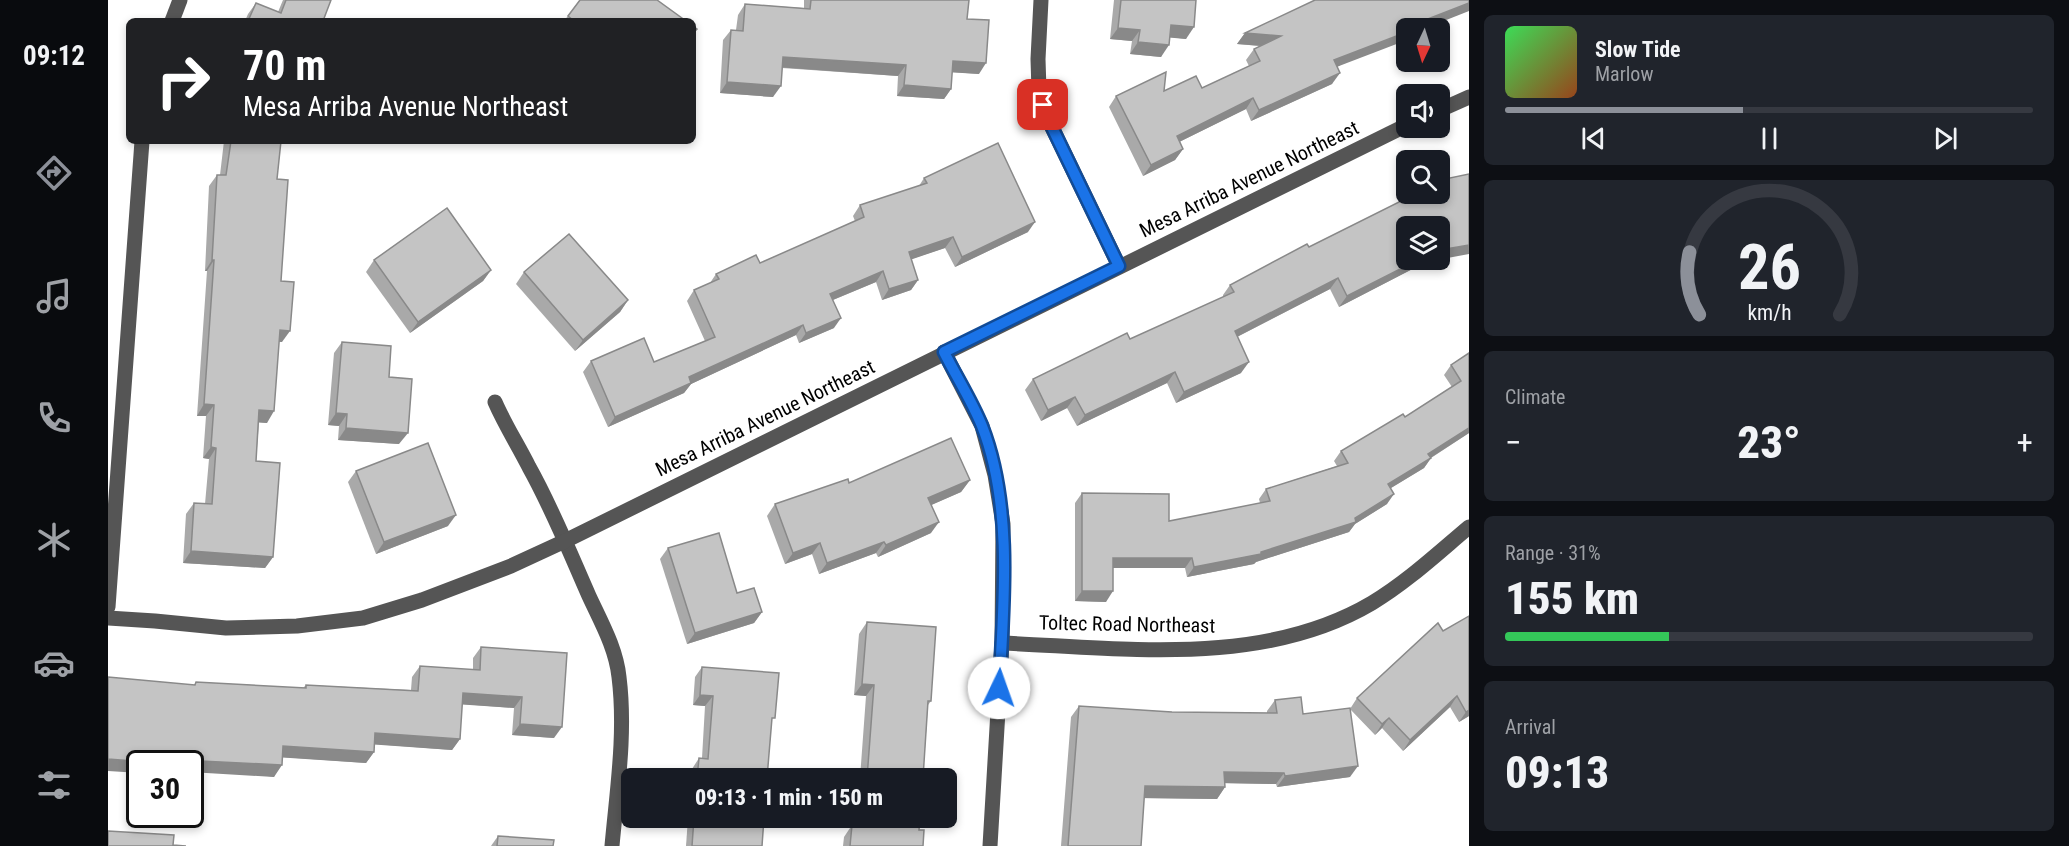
<!DOCTYPE html>
<html lang="en">
<head>
<meta charset="utf-8">
<style>
  :root { --surface:#171b24; --page:#20242c; --text:#f1f3f6; --muted:#9ea1a6; --line:#363941; --accent:#8c9099 }
  body { margin:0; font-family:"Roboto Condensed",sans-serif; background:var(--page); color:var(--text); height:100vh; display:flex; flex-direction:column; font-size:22px; white-space:nowrap }
  * { box-sizing:border-box; margin:0 }
  p { font-size:20px; color:var(--muted) }
  .icon { flex:none; width:33px; height:33px; fill:none; stroke:currentColor; stroke-width:2; stroke-linecap:round; stroke-linejoin:round }
  .map { position:relative; flex:1; overflow:hidden }
  .sheet { display:flex; flex-direction:column; gap:15px; padding:15px; background:#0d0f14; width:600px }
  .sheet>* { flex:none }
  .banner { position:absolute; left:18px; top:18px; width:570px; height:126px; border-radius:9px; box-shadow:0 3px 9px #0003; background:#202124; color:#fff; overflow:hidden }
  .needle { width:39px; rotate:184deg }
  .controls { position:absolute; left:1288px; top:18px; display:grid; gap:12px }
  .controls a { display:grid; place-items:center; width:54px; height:54px; border-radius:9px; background:var(--surface); box-shadow:0 3px 9px #0003; font-size:30px }
  .speed { position:absolute; left:18px; top:750px; display:flex; gap:12px; font-size:30px; font-weight:700; text-align:center }
  .speed>* { display:grid; place-content:center; width:78px; height:78px; border-radius:50%; background:var(--surface); box-shadow:0 3px 9px #0003; line-height:1 }
  .speed .limit { border:3px solid #111; border-radius:9px; background:#fff; color:#111 }
  .pin { position:absolute; display:grid; place-items:center; width:51px; height:51px; color:#fff; margin:-26px; border-radius:12px; box-shadow:0 3px 9px #0006 }
  .me { position:absolute; width:66px; margin:-33px; rotate:3deg; stroke-linejoin:round; filter:drop-shadow(0 0 4px #0008) }
  .turn { display:flex; align-items:center; gap:21px; height:126px; padding:0 18px; font-size:27px }
  .turn .icon { width:78px; height:78px; stroke-width:2.5 }
  .turn b { display:block; font-size:42px; line-height:51px }
  .big { font-size:45px; font-weight:800; line-height:1.1 }
  .sheet .tile { flex:1; display:flex; flex-direction:column; justify-content:center; gap:9px; min-width:0; padding:0 21px; border-radius:9px; background:var(--page) }
  .sheet .dial { align-items:center; gap:0 }
  .dial svg { height:156px; overflow:visible; fill:none; stroke:var(--line); stroke-width:7; stroke-linecap:round; text-anchor:middle }
  .dial text { fill:var(--text); stroke:none }
  .song { display:flex; align-items:center; gap:18px }
  .cover { width:72px; height:72px; border-radius:9px; background:linear-gradient(135deg,hsl(130 70% 55%),hsl(20 70% 35%)) }
  .played { height:6px; border-radius:3px; background:linear-gradient(90deg,var(--accent) 45%,var(--line) 45%) }
  .keys { display:flex; justify-content:space-around; direction:ltr }
  .heat { display:flex; justify-content:space-between; align-items:center; font-size:33px; direction:ltr }
  .charge { height:9px; border-radius:4px; background:linear-gradient(90deg,#34c759 31%,var(--line) 0) }
  .trip { position:absolute; left:513px; top:768px; width:336px; height:60px; border-radius:9px; background:var(--surface); box-shadow:0 3px 9px #0003; font-weight:800; line-height:60px; text-align:center }
  main { display:flex; flex:1; min-height:0 }
  .tabs { display:flex; flex-direction:column; width:108px; justify-content:space-around; align-items:center; background:#090b0e; color:var(--muted) }
  .tabs .icon { width:42px; height:42px }
  .tabs .current { color:var(--accent) }
  .tabs b { font-size:27px; color:var(--text) }
  .map>svg:first-child { display:block }
  .lines { fill:none; stroke-linecap:round; stroke-linejoin:round }
  .minor { stroke:#555; stroke-width:15 }
  .wall { fill:#a9a9a9 }
  .shaded-wall { fill:#898989 }
  .building { fill:#c4c4c4; stroke:#898989; stroke-width:1.5 }
  .route-casing { stroke:#114b97; stroke-width:15 }
  .route { stroke:#1a73e8; stroke-width:10 }
  .labels { text-anchor:middle; stroke-width:6; stroke-linejoin:round; paint-order:stroke }
  .street-label { font-size:20px; fill:#000; stroke:#fff }
</style>
</head>
<body>
<main>
<nav class="tabs">
<b>09:12</b>
<svg class="icon current" aria-label="directions" viewBox="0 0 24 24"><path d="M12 3l9 9-9 9-9-9zM9 14v-3h6M13 9l2 2-2 2"/></svg>
<svg class="icon" aria-label="music" viewBox="0 0 24 24"><path d="M9 18V5l10-2v13"/><circle cx="6" cy="18" r="3"/><circle cx="16" cy="16" r="3"/></svg>
<svg class="icon" aria-label="phone" viewBox="0 0 24 24"><path d="M5 4h4l2 5-3 2q2 4 5 5l2-3 5 2v4C11 20 4 13 5 4z"/></svg>
<svg class="icon" aria-label="climate" viewBox="0 0 24 24"><path d="M12 3v18M4 7l16 10M4 17L20 7"/></svg>
<svg class="icon" aria-label="car" viewBox="0 0 24 24"><path d="M5 17H2v-5l4-1 3-4h7l3 4 3 1v5h-3M9 17h6M6 11h13"/><circle cx="7" cy="17" r="2"/><circle cx="17" cy="17" r="2"/></svg>
<svg class="icon" aria-label="filters" viewBox="0 0 24 24"><path d="M4 7h16M4 17h16"/><circle cx="9" cy="7" r="2"/><circle cx="15" cy="17" r="2"/></svg>
</nav>
<div class="map">
<svg width="1361" height="846" viewBox="0 0 1361 846">
  <rect width="100%" height="100%" fill="#fff"/>
  <g class="lines">
    <!-- minor -->
    <g class="minor">
      <path d="M933 0 930 59 931 91 940 119 1011 266"/>
      <path d="M64 21 72 0"/>
      <path d="M1332 110 1361 97"/>
      <path d="M836 352 874 426 887 475 895 524 894 643 882 846"/>
      <path d="M387 402C397 425 410 445 421 467 444 508 462 553 481 596 493 622 508 648 511 677 518 733 509 790 504 846"/>
      <path d="M0 607 34 141"/>
      <path d="M0 618 47 621 118 628 189 626 255 618 314 600 403 566 457 541 1299 125"/>
      <path d="M894 643C1016 648 1154 668 1264 603 1299 582 1330 553 1361 527"/>
    </g>
  </g>
  <!-- wall -->
  <g class="wall">
    <path d="M175 0H223L215 21H137L140 14 148 3 170 12Z"/>
    <path d="M472 0 578 21H456Z"/>
    <path d="M696 0H854L859 19 871 74 844 72 843 89 836 99 789 96 790 76 674 68 665 97 612 93 615 40 623 30H628L630 15 637 4 696 8Z"/>
    <path d="M1006 0H1088L1078 39 1062 37 1053 57 1022 54 1024 41 1002 39Z"/>
    <path d="M1299 28 1229 67 1224 84 1143 121 1138 109 1071 142 1075 149 1067 160 1035 176 1001 107 1008 96 1094 88 1141 66 1138 60 1146 49 1152 46 1129 44 1137 33 1319 28Z"/>
    <path d="M116 141H173L169 179 173 281 174 342H171L159 423 151 422 148 461 165 557 157 568 75 563 78 514 86 503 97 504 101 459 95 458 98 416H89L99 271H97L101 186 109 175H112Z"/>
    <path d="M816 178 920 232 847 267 837 248 803 259 810 280 803 290 774 300 768 282 725 300 726 328 691 343 688 335 583 384 576 393 500 427 475 372 483 361 546 362 597 341 579 301 586 290 602 283 608 274 652 263 747 221 745 216 752 205 811 186Z"/>
    <path d="M1201 247 1318 262 1231 307 1222 289 1129 337 1133 373 1068 403 1059 383 969 426 959 408 933 421 917 390 925 379 1022 339 1115 297V295L1122 285Z"/>
    <path d="M266 260 383 270 375 281 302 333 258 272Z"/>
    <path d="M416 272 520 300 512 312 467 351 408 284Z"/>
    <path d="M234 342 291 444 230 440 231 426 220 425 226 353Z"/>
    <path d="M1361 353V433L1323 458 1316 468 1283 488 1279 504 1247 524 1241 532 1148 562 1146 564 1079 577 1077 568H1005L998 602 967 601V503L974 493 1061 521 1152 503 1151 499 1158 489 1229 466 1226 461 1233 451 1297 417 1344 387 1336 375 1343 365Z"/>
    <path d="M248 471 340 526 268 554 240 482Z"/>
    <path d="M862 480 853 492 823 505V533L770 557 768 553 711 574 704 554 677 564 659 516 667 504 741 483Z"/>
    <path d="M560 548 629 593 654 612 646 623 579 644 552 559Z"/>
    <path d="M759 622 823 701 820 705 815 778H752L758 696 746 695 751 634Z"/>
    <path d="M1330 623 1361 716 1351 722 1342 707 1295 751 1274 728 1267 735 1242 709V777L1169 787 1168 784 1117 783V787L1109 799 1036 798 1033 846H953L963 717 971 706 1064 712 1159 713V711L1167 700 1195 714 1242 709 1249 698Z"/>
    <path d="M373 647 446 738 404 735 406 708 354 704 352 739 344 750 266 744V752L258 763 174 757 166 777 82 764 86 685 88 682 195 688 198 685 303 690 304 677 312 666 365 670V658Z"/>
    <path d="M594 667 663 724 659 778H583L584 769 591 758H594L597 706 585 705 587 677Z"/>
    <path d="M580 818H656L654 846H578Z"/>
    <path d="M749 818H812L811 830 815 846H735L736 837 744 825 749 826Z"/>
    <path d="M390 836 445 846H383Z"/>
  </g>
  <!-- shaded-wall -->
  <g class="shaded-wall">
    <path d="M1361 3V11L1318 28H1309L1320 19Z"/>
    <path d="M1063 25 1086 27 1078 39 1055 37Z"/>
    <path d="M1010 28 1032 30 1024 41 1002 39Z"/>
    <path d="M1299 32V40L1218 71 1226 60Z"/>
    <path d="M1137 33 1173 36 1166 47 1129 44Z"/>
    <path d="M1030 42 1061 45 1053 57 1022 54Z"/>
    <path d="M675 57 798 65 790 76 668 67Z"/>
    <path d="M845 61 878 63 871 74 838 72Z"/>
    <path d="M1232 73 1224 84 1143 121 1151 110Z"/>
    <path d="M619 82 673 86 665 97 612 93Z"/>
    <path d="M796 85 843 89 836 99 789 96Z"/>
    <path d="M1145 98 1138 109 1061 147 1069 136Z"/>
    <path d="M1075 149 1067 160 1035 176 1043 165Z"/>
    <path d="M927 222 920 232 847 267 854 257Z"/>
    <path d="M845 237 837 248 793 263 801 252Z"/>
    <path d="M1361 245V254L1318 262 1231 307 1239 296 1310 260H1332V250Z"/>
    <path d="M104 260H106L99 271H97Z"/>
    <path d="M383 270 375 281 302 333 310 322Z"/>
    <path d="M775 271 768 282 715 304 722 294Z"/>
    <path d="M1230 278 1222 289 1119 342 1127 331Z"/>
    <path d="M810 280 803 290 774 300 781 289Z"/>
    <path d="M520 300 512 312 467 351 475 340Z"/>
    <path d="M733 318 726 328 691 343 698 333Z"/>
    <path d="M695 325 688 335 583 384 576 393 500 427 507 417 581 377Z"/>
    <path d="M172 330 182 331 174 342 164 341Z"/>
    <path d="M1141 362 1133 373 1068 403 1076 392Z"/>
    <path d="M1067 372 1059 383 969 426 977 415Z"/>
    <path d="M967 397 959 408 933 421 940 410Z"/>
    <path d="M96 404 106 405 98 416H89Z"/>
    <path d="M151 410 166 411 159 423 144 422Z"/>
    <path d="M228 413 239 414 231 426 220 425Z"/>
    <path d="M238 428 300 433 291 444 230 440Z"/>
    <path d="M1361 428V433L1313 464 1320 454Z"/>
    <path d="M103 447 108 448 101 459 95 458Z"/>
    <path d="M1323 458 1316 468 1273 494 1280 484Z"/>
    <path d="M862 480 853 492 812 510 820 498Z"/>
    <path d="M1286 494 1279 504 1247 524 1241 532 1148 562 1146 564 1079 577 1086 567 1153 552 1247 518Z"/>
    <path d="M348 515 340 526 268 554 276 542Z"/>
    <path d="M831 522 823 533 770 557 778 545Z"/>
    <path d="M776 542 768 553 711 574 719 563Z"/>
    <path d="M712 543 704 554 677 564 685 553Z"/>
    <path d="M83 551 165 557 157 568 75 563Z"/>
    <path d="M1005 558H1084L1077 568H998Z"/>
    <path d="M974 591H1005L998 602 967 601Z"/>
    <path d="M654 612 646 623 579 644 587 633Z"/>
    <path d="M754 684 766 685 758 696 746 695Z"/>
    <path d="M355 693 414 697 406 708 347 704Z"/>
    <path d="M592 695 605 696 597 706 585 705Z"/>
    <path d="M1349 696 1342 707 1295 751 1302 740Z"/>
    <path d="M1361 710V716L1351 722 1358 712Z"/>
    <path d="M1281 718 1274 728 1267 735 1274 724Z"/>
    <path d="M412 724 454 727 446 738 404 735Z"/>
    <path d="M267 733 352 739 344 750 259 744Z"/>
    <path d="M175 746 266 752 258 763 167 757Z"/>
    <path d="M0 759 63 764H32V773L0 771Z"/>
    <path d="M73 760 174 765 166 777 82 772V764H70Z"/>
    <path d="M1250 766 1242 777 1169 787 1177 776Z"/>
    <path d="M1116 772 1176 773 1168 784 1108 783Z"/>
    <path d="M1037 786 1117 787 1109 799 1029 798Z"/>
  </g>
  <!-- building -->
  <g class="building">
    <path d="M178 0H223L215 21H140L148 3 173 13Z"/>
    <path d="M472 0H549L578 21H466L460 16Z"/>
    <path d="M703 0H861L859 19 881 20 878 63 845 61 843 89 796 85 798 65 675 57 673 86 619 82 623 30 635 31 637 4 702 9Z"/>
    <path d="M1013 0H1088L1086 27 1063 25 1061 45 1030 42 1032 30 1010 28Z"/>
    <path d="M1207 0H1361V3L1320 19 1322 23 1309 28H1299V32L1226 60 1232 73 1151 110 1145 98 1069 136 1075 149 1043 165 1008 96 1058 72 1056 91 1088 76 1094 88 1152 61 1146 49 1173 36 1137 33Z"/>
    <path d="M585 26 589 29 585 33Z"/>
    <path d="M123 141H173L169 179 180 180 173 281 186 282 182 331 172 330 166 411 151 410 148 461 172 463 165 557 83 551 86 503 104 504 108 448 103 447 106 405 96 404 106 260H104L109 175H118Z"/>
    <path d="M890 143 927 222 854 257 845 237 801 252 810 280 781 289 775 271 722 294 733 318 698 333 695 325 581 377 583 383 507 417 483 361 536 338 546 362 607 337 586 290 611 279 608 274 648 255 652 263 756 217 752 205 819 183 816 178Z"/>
    <path d="M1361 174V245L1332 250V226H1299V260H1310L1239 296 1230 278 1127 331 1141 362 1076 392 1067 372 977 415 967 397 940 410 925 379 1019 333 1022 339 1126 292 1122 285 1199 244 1201 247 1307 194H1332V180Z"/>
    <path d="M339 208 383 270 310 322 266 260Z"/>
    <path d="M461 234 520 300 475 340 416 272Z"/>
    <path d="M234 342 283 346 281 377 304 379 300 433 238 428 239 414 228 413Z"/>
    <path d="M1361 353V428L1320 454 1323 458 1280 484 1286 494 1247 518 1248 522 1153 552V554L1086 567 1084 558H1005V591H974V493L1061 494V521L1162 501 1158 489 1240 463 1233 451 1295 414 1297 417 1353 381 1343 365Z"/>
    <path d="M843 438 862 480 820 498 831 522 778 545 776 542 719 563 712 543 685 553 667 504 740 479 741 483Z"/>
    <path d="M320 443 348 515 276 542 248 471Z"/>
    <path d="M611 533 629 593 646 588 654 612 587 633 560 548Z"/>
    <path d="M1361 616V710L1358 712 1349 696 1302 740 1281 718 1274 724 1249 698 1330 623 1335 631Z"/>
    <path d="M759 622 828 627 823 701H820L815 778H759L766 685 754 684Z"/>
    <path d="M373 647 459 653 454 727 412 724 414 697 355 693 352 739 267 733 266 752 175 746 174 765 73 760V764H63L0 759V677L87 685 88 682 198 688V685L310 691 312 666 372 670Z"/>
    <path d="M594 667 671 673 667 718H664L659 778H589L591 758 600 759 605 696 592 695Z"/>
    <path d="M1193 697 1195 714 1242 708 1250 766 1177 776 1176 773 1116 772 1117 787 1037 786 1033 846H960L971 706 1064 712 1169 713 1167 700Z"/>
    <path d="M586 818H656L654 846H584Z"/>
    <path d="M757 818H812L811 830H816L815 846H742L744 825 756 826Z"/>
    <path d="M0 831 66 835 65 845 78 846H0Z"/>
    <path d="M390 836 446 840 445 846H389Z"/>
  </g>
  <g class="lines">
    <defs>
      <path id="route" d="M891 688C896 604 905 505 874 426 864 401 848 376 836 352L1011 266 940 119 935 105"/>
    </defs>
    <!-- route casing -->
    <use href="#route" class="route-casing"/>
    <!-- route -->
    <use href="#route" class="route"/>
  </g>
  <g class="labels">
    <!-- street labels -->
    <g class="street-label">
      <text transform="translate(1141 179) rotate(-26)" y="7">Mesa Arriba Avenue Northeast</text>
      <text transform="translate(657 418) rotate(-26)" y="7">Mesa Arriba Avenue Northeast</text>
      <text transform="translate(1019 624) rotate(1)" y="7">Toltec Road Northeast</text>
    </g>
  </g>
</svg>
<div class="controls">
<a><svg class="needle" viewBox="-14 -14 28 28"><path d="M0-13l5 13h-10z" fill="#e53935"/><path d="M0 13l5-13h-10z" fill="#9ea1a6"/></svg></a>
<a><svg class="icon" aria-label="sound" viewBox="0 0 24 24"><path d="M4 9h4l5-4v14l-5-4H4zM17 9q2 3 0 6"/></svg></a>
<a><svg class="icon" aria-label="search" viewBox="0 0 24 24"><circle cx="10" cy="10" r="6"/><path d="M15 15l6 6"/></svg></a>
<a><svg class="icon" aria-label="layers" viewBox="0 0 24 24"><path d="M12 4l9 5-9 5-9-5zM3 14l9 5 9-5"/></svg></a>
</div>
<div class="speed"><div class="limit">30</div></div>
<div class="pin" style="left:935px;top:105px;background:#d93025"><svg class="icon" aria-label="arrive" viewBox="0 0 24 24"><path d="M6 21V4h12l-3 4 3 4H6"/></svg></div>
<svg class="me" style="left:891px;top:688px" viewBox="-20 -20 40 40"><circle r="19" fill="#fff"/><path d="M0-13L10 11 0 6-10 11z" fill="#1a73e8"/></svg>
<div class="trip">09:13 · 1 min · 150 m</div>
<div class="banner">
<div class="turn"><svg class="icon" aria-label="right" viewBox="0 0 24 24"><path d="M7 20v-9h11M14 6l5 5-5 5"/></svg><div><b>70 m</b>Mesa Arriba Avenue Northeast</div></div>
</div>
</div>
<section class="sheet">
<div class="tile">
<div class="song"><i class="cover"></i><div><b>Slow Tide</b><p>Marlow</p></div></div>
<div class="played"></div>
<div class="keys"><svg class="icon" aria-label="previous" viewBox="0 0 24 24"><path d="M18 5L8 12l10 7zM5 5v14"/></svg><svg class="icon" aria-label="pause" viewBox="0 0 24 24"><path d="M8 5v14M16 5v14"/></svg><svg class="icon" aria-label="next" viewBox="0 0 24 24"><path d="M6 5l10 7-10 7zM19 5v14"/></svg></div>
</div>
<div class="tile dial"><svg viewBox="0 0 100 80">
<path d="M14 69A42 42 0 1 1 86 69"/>
<path d="M14 69A42 42 0 0 1 9 37" stroke="#8c9099"/>
<text x="50" y="56" font-size="32" font-weight="700">26</text>
<text x="50" y="72" font-size="11">km/h</text>
</svg></div>
<div class="tile"><p>Climate</p>
<div class="heat"><a>−</a><b class="big">23°</b><a>+</a></div>
</div>
<div class="tile"><p>Range · 31%</p><b class="big">155 km</b><div class="charge"></div></div>
<div class="tile"><p>Arrival</p><b class="big">09:13</b></div>
</section>
</main>
</body>
</html>
